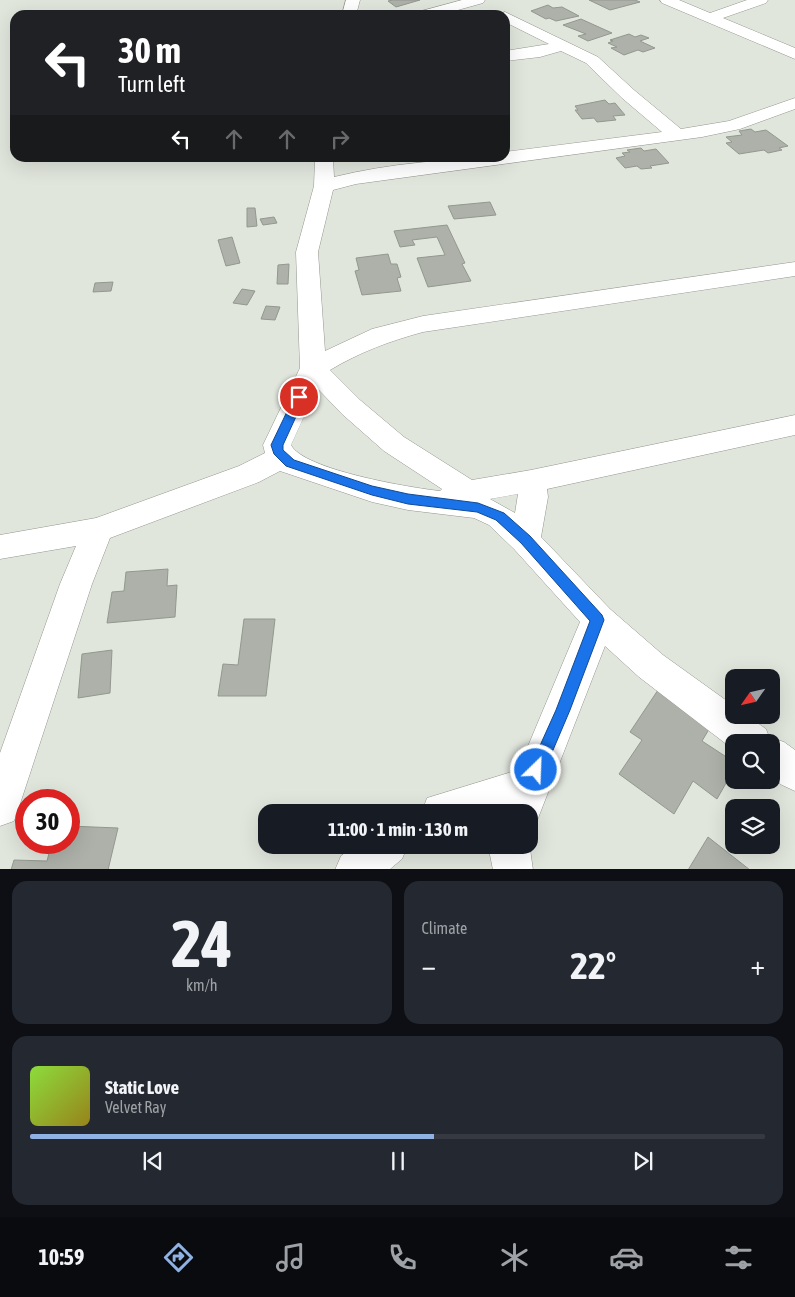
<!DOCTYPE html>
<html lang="en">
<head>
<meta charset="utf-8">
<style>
  :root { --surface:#171b24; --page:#242831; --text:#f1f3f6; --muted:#9ea1a6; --line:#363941; --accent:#8fb1e3 }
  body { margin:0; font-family:"Asap Condensed",sans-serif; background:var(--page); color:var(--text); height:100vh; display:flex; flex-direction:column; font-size:19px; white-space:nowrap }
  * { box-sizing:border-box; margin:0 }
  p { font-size:16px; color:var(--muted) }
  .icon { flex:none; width:28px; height:28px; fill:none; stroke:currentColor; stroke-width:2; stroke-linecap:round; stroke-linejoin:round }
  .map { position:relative; height:869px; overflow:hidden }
  .details { display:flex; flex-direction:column; gap:12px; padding:12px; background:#0d0f14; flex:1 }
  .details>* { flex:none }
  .top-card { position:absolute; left:10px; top:10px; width:500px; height:152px; border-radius:15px; box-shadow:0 5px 20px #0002; background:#202124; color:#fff; overflow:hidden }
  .needle { width:32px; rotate:236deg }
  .controls { position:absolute; left:725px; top:669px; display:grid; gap:10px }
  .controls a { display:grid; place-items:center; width:55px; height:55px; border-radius:10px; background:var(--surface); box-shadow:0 5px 20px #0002; font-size:25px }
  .speed { position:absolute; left:15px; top:789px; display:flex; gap:10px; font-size:25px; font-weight:700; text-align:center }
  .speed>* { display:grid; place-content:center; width:65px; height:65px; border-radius:50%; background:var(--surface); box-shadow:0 5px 20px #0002; line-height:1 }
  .speed .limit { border:8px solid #d22; background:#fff; color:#111 }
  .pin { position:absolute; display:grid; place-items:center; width:42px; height:42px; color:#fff; margin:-21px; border:2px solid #fff; border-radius:50%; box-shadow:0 1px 5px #0007 }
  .me { position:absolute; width:55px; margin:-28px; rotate:24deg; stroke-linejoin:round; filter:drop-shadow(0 0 4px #0008) }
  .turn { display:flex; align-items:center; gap:18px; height:105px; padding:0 25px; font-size:22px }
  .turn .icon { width:65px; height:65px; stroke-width:2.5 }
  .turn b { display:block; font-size:35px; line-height:42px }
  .lanes { display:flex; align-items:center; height:48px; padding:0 25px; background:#0003; justify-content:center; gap:25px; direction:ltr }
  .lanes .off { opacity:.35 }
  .big { font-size:38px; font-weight:700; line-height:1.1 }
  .details .tile { flex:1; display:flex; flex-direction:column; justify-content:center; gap:8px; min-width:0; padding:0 18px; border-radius:15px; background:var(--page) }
  .details .dial { align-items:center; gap:0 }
  .dial b { font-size:65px; line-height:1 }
  .song { display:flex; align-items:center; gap:15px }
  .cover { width:60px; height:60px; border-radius:8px; background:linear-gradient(135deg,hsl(90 70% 55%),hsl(50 70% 35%)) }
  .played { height:5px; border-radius:2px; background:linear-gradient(90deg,var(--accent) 55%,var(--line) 55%) }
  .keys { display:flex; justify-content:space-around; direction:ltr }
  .heat { display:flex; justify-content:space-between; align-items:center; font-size:28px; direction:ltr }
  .details .tiles { flex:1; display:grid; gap:12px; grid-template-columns:1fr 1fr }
  .tile:last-child { grid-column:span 2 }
  .trip { position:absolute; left:258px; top:804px; width:280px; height:50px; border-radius:15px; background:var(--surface); box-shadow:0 5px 20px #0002; font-weight:700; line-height:50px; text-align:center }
  .tab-bar { display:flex; height:80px; justify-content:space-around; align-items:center; background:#090b0e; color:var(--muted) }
  .tab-bar .icon { width:35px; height:35px }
  .tab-bar .active { color:var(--accent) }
  .tab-bar b { font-size:22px; color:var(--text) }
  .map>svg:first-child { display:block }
  .building { fill:#adb1a9; stroke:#93988f }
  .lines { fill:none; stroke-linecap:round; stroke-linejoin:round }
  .minor-casing { stroke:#92968e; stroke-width:1 }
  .minor { fill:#fff; fill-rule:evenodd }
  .route { fill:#1a73e8; stroke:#114b97 }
</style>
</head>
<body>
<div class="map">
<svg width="795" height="870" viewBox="0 0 795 870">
  <rect width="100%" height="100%" fill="#e1e6dd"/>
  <!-- building -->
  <g class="building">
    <path d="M393 0H420L396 7 388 1Z"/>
    <path d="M589 0H635L640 2 610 10Z"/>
    <path d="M548 5 553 8 562 7 579 16 556 21 549 18 546 19 531 11Z"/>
    <path d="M581 19 612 33 588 41 578 36 586 34 563 25Z"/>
    <path d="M629 34 635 37 641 35 649 38 640 41 655 48 643 52 638 50 624 55 611 48 617 47 608 43 613 41 610 40Z"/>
    <path d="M605 100 609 104 615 103 625 115 613 116 616 120 597 122 594 118 582 119 575 110H578L575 106Z"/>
    <path d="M751 129 755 132 766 130 788 146 779 148 782 150 768 153 764 150 739 154 726 143 732 142 726 137 742 135 739 131Z"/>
    <path d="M641 148 644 151 656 149 669 163 650 166 652 168 641 169 637 166 625 168 616 158 625 156 622 153 630 152 627 150Z"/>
    <path d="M490 202 496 215 454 219 448 206Z"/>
    <path d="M247 208H255L257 226 247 227Z"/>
    <path d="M274 217 277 223 263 225 260 219Z"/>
    <path d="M447 225 465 263 462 264 471 281 428 287 417 258 445 255 437 237 412 240 415 245 400 247 394 231Z"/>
    <path d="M232 237 240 263 226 266 218 240Z"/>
    <path d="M388 254 391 264H397L401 277 397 278 401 291 362 295 355 271 359 270 356 258Z"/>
    <path d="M289 264 288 284H277L278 265Z"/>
    <path d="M113 282 111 291 93 292 95 283Z"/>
    <path d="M242 289 255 291 247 305 233 303Z"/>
    <path d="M266 306 280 307 275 320 261 319Z"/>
    <path d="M168 569 167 586 177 585 175 617 107 623 112 592 124 591 126 572Z"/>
    <path d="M244 619H275L266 696H218L223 664 238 665Z"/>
    <path d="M112 650 110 693 78 698 82 654Z"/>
    <path d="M658 690 711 726 702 741 734 762V769L717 799 693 781 674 814 619 774 642 740 630 732Z"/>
    <path d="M69 826 118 828 108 870H11L14 860 47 861 52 842H69Z"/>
    <path d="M708 837 750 870H688Z"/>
  </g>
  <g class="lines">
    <defs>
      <g id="minor">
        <path d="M346 0H360L356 15H342Z"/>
        <path d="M462 0H485L483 3 440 15H416L418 12Z"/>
        <path d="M660 0H679L710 13 747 0H768L766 3 723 18 795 48V59L662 3Z"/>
        <path d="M505 12 598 57 634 90 681 129 729 121 795 98V109L740 129 702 137 356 184 333 190 318 252 325 351 372 329 423 316 795 262V276L423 332C390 341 360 352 330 370L360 400 404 437 472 480 531 470 795 415V435L547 489 548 497 541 537 610 609 663 655 734 706V715H746L766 729 769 737 784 742 795 750V791L782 785 771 778V742H734V750L639 677 605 646 535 826 529 828V812H422L427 798 518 770 580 622 514 549 489 525 474 518 408 510 372 502 280 471 259 482 110 538 92 584 19 807 14 821 0 826V753L60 584 76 546 0 559V535L96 518 239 466 265 453 263 445 300 368 296 252 314 186 315 158H333L334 177C387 164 450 158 505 158V152L662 132 622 98 586 63 561 51 540 57 505 61V51L549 44 505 22V15H498ZM317 388 342 414 384 451 442 489 440 491C412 488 303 470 291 445ZM518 494 515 513 490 499Z"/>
        <path d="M529 842 533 870H493L489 850 490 845H529Z"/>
        <path d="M355 845H408L402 859 389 870H335L341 856Z"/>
      </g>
    </defs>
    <!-- minor casing -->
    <use href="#minor" class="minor-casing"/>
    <!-- minor -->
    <use href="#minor" class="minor"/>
  </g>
  <!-- route -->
  <path class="route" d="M299 393 305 397 283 445V450L294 460 372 486 408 494 478 503 504 513 530 536 602 615 604 620 570 710 542 776 536 778 531 776 529 770 556 710 590 621 521 543 496 520 477 512 408 504 372 495 286 466 274 454 271 445 294 397Z"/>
</svg>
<div class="controls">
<a><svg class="needle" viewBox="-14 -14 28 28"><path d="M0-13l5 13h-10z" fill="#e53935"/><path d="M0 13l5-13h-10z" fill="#9ea1a6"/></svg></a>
<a><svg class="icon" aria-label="search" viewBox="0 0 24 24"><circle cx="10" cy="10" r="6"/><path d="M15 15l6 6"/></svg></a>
<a><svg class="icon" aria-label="layers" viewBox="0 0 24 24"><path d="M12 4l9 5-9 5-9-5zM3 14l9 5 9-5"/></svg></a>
</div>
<div class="speed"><div class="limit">30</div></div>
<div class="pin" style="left:299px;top:397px;background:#d93025"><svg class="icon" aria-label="arrive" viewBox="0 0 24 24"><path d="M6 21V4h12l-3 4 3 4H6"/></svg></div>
<svg class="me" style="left:536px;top:770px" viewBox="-20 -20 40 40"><circle r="17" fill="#1a73e8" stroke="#fff" stroke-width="3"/><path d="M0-11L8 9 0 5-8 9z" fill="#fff"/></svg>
<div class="trip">11:00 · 1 min · 130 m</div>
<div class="top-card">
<div class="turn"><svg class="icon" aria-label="left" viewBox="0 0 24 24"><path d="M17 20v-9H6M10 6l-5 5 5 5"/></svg><div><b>30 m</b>Turn left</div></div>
<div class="lanes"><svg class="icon" aria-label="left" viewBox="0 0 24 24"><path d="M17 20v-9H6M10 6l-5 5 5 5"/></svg><svg class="icon off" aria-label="ahead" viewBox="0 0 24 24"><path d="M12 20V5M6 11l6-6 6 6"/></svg><svg class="icon off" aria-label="ahead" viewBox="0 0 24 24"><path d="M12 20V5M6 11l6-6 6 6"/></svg><svg class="icon off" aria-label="right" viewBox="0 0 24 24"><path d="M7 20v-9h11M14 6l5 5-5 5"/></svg></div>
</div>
</div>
<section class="details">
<div class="tiles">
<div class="tile dial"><b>24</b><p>km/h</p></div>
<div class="tile"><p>Climate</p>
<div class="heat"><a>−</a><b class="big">22°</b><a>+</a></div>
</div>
<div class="tile">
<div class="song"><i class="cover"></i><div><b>Static Love</b><p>Velvet Ray</p></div></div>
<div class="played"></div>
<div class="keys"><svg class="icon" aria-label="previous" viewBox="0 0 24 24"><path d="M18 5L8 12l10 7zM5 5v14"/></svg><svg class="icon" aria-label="pause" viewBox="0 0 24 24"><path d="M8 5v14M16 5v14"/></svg><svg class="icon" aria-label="next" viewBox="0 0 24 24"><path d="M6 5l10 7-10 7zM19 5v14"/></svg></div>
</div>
</div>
</section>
<nav class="tab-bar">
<b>10:59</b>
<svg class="icon active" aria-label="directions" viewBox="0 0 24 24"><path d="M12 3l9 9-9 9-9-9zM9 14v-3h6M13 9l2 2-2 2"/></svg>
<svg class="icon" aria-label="music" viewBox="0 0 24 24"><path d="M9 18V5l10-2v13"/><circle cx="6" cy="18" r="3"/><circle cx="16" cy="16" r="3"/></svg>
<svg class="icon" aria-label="phone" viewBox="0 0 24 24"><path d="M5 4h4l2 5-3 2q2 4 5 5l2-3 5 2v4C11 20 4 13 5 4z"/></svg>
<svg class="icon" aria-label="climate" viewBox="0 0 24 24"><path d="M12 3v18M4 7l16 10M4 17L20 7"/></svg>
<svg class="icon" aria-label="car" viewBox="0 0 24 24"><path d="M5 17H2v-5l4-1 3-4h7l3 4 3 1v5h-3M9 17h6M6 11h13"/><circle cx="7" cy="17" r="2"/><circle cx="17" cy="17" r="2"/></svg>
<svg class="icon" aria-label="filters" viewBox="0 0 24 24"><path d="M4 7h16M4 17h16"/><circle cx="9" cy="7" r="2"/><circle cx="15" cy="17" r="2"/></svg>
</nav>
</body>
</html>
